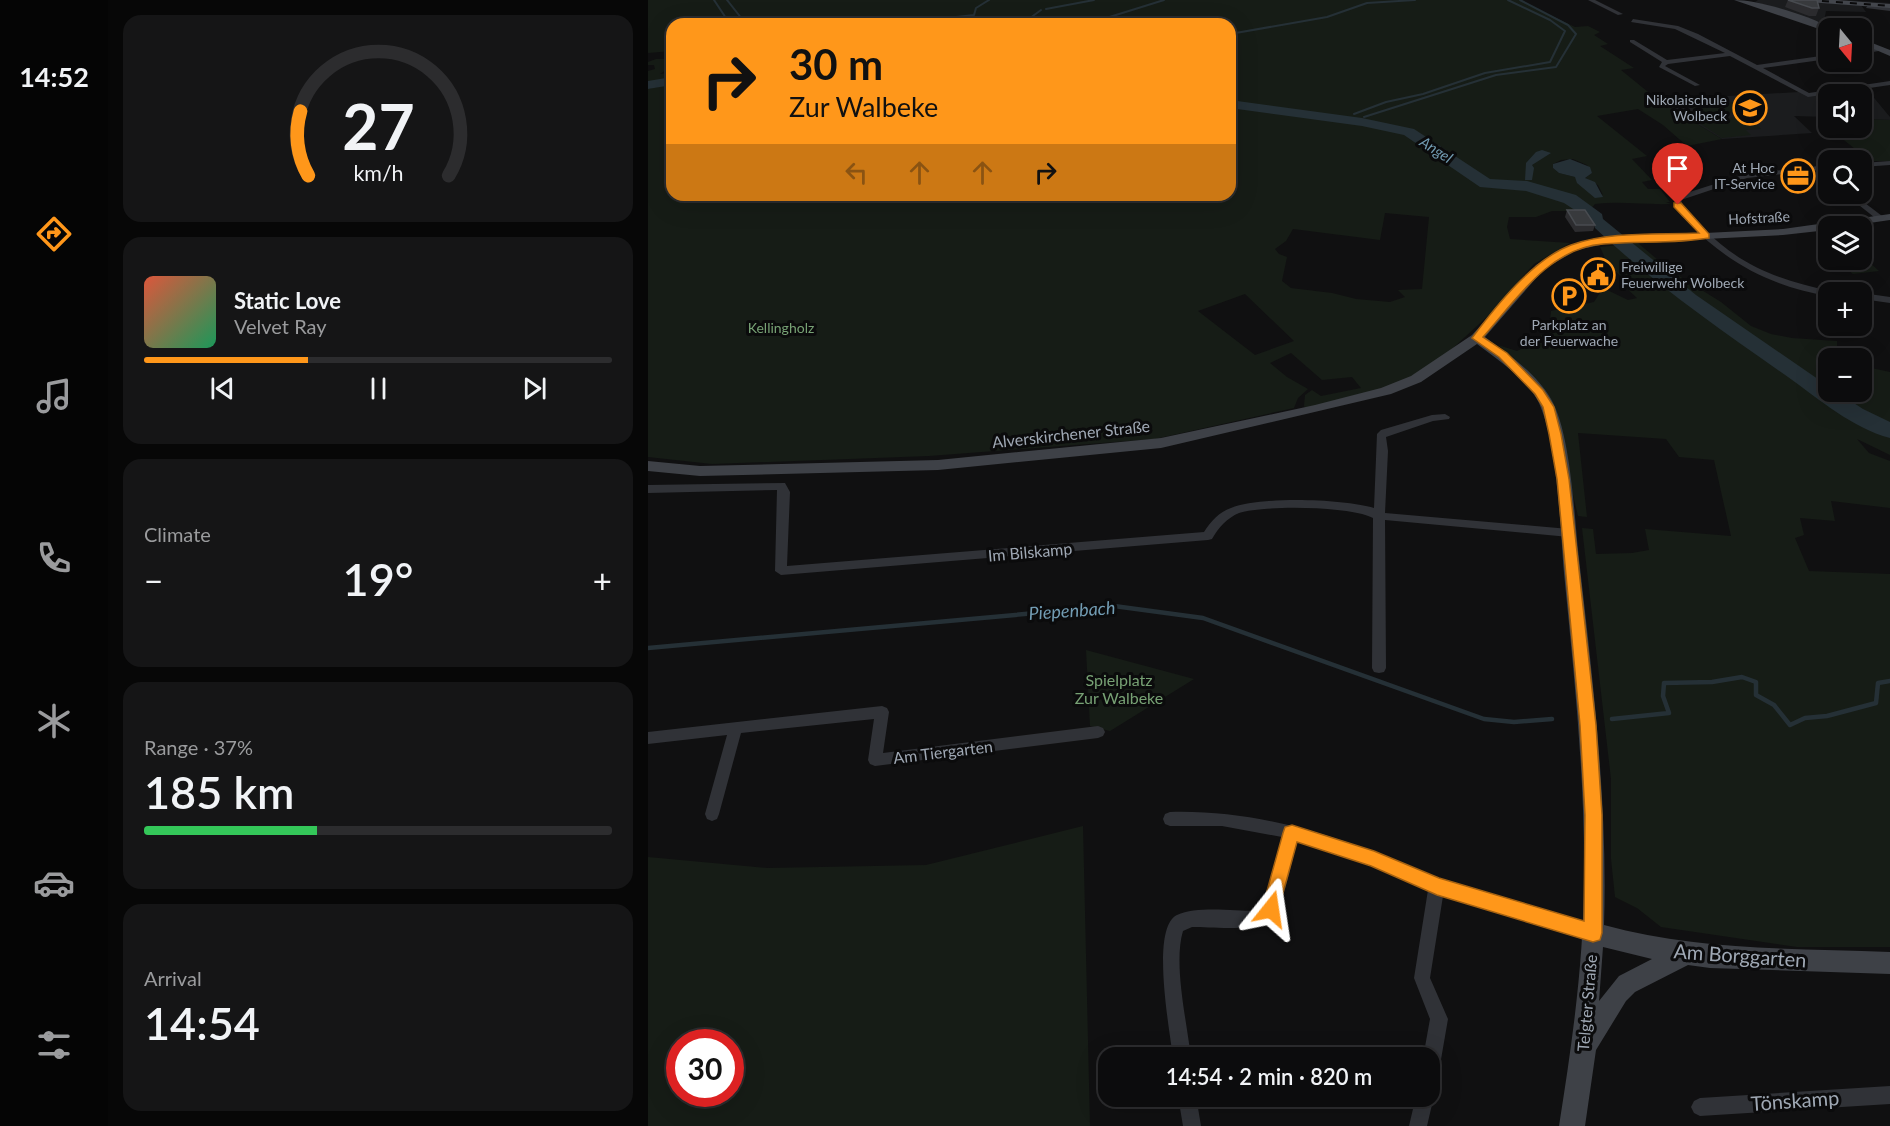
<!DOCTYPE html>
<html lang="en">
<head>
<meta charset="utf-8">
<style>
  :root { --surface:#0c0c0d; --page:#151516; --text:#f1f3f6; --muted:#9a9b9d; --line:#2c2c2e; --accent:#ff971a }
  body { margin:0; font-family:Lato,sans-serif; background:var(--page); color:var(--text); height:100vh; display:flex; flex-direction:column; font-size:22px; white-space:nowrap }
  * { box-sizing:border-box; margin:0 }
  p { font-size:20px; color:var(--muted) }
  .icon { flex:none; width:33px; height:33px; fill:none; stroke:currentColor; stroke-width:2; stroke-linecap:round; stroke-linejoin:round }
  .map { position:relative; flex:1; overflow:hidden }
  .sheet { display:flex; flex-direction:column; gap:15px; padding:15px; background:#070707; width:540px }
  .sheet>* { flex:none }
  .top-card { position:absolute; left:18px; top:18px; width:570px; height:183px; border-radius:18px; box-shadow:0 6px 24px #0002,0 0 0 2px var(--line); background:#ff971a; color:#111; overflow:hidden }
  .needle { width:39px; rotate:162deg }
  .buttons { position:absolute; left:1170px; top:18px; display:grid; gap:12px }
  .buttons a { display:grid; place-items:center; width:54px; height:54px; border-radius:12px; background:var(--surface); box-shadow:0 6px 24px #0002,0 0 0 2px var(--line); font-size:30px }
  .speed { position:absolute; left:18px; top:1029px; display:flex; gap:12px; font-size:30px; font-weight:700; text-align:center }
  .speed>* { display:grid; place-content:center; width:78px; height:78px; border-radius:50%; background:var(--surface); box-shadow:0 6px 24px #0002,0 0 0 2px var(--line); line-height:1 }
  .speed .limit { border:9px solid #d22; background:#fff; color:#111 }
  .pin { position:absolute; display:grid; place-items:center; width:51px; height:51px; color:#fff; margin:-62px -26px; border-radius:50% 50% 50% 0; rotate:-45deg; box-shadow:0 0 6px #0007 }
  .pin .icon { rotate:45deg }
  .me { position:absolute; width:66px; margin:-33px; rotate:15deg; stroke-linejoin:round; filter:drop-shadow(0 0 4px #0008) }
  .turn { display:flex; align-items:center; gap:21px; height:126px; padding:0 24px; font-size:27px }
  .turn .icon { width:78px; height:78px; stroke-width:2.5 }
  .turn b { display:block; font-size:42px; line-height:51px }
  .lanes { display:flex; align-items:center; height:57px; padding:0 24px; background:#0003; justify-content:center; gap:30px; direction:ltr }
  .lanes .off { opacity:.35 }
  .big { font-size:45px; font-weight:600; line-height:1.1 }
  .sheet .tile { flex:1; display:flex; flex-direction:column; justify-content:center; gap:9px; min-width:0; padding:0 21px; border-radius:18px; background:var(--page) }
  .sheet .dial { align-items:center; gap:0 }
  .dial svg { height:156px; overflow:visible; fill:none; stroke:var(--line); stroke-width:7; stroke-linecap:round; text-anchor:middle }
  .dial text { fill:var(--text); stroke:none }
  .song { display:flex; align-items:center; gap:18px }
  .cover { width:72px; height:72px; border-radius:9px; background:linear-gradient(135deg,hsl(10 70% 55%),hsl(150 70% 35%)) }
  .played { height:6px; border-radius:3px; background:linear-gradient(90deg,var(--accent) 35%,var(--line) 35%) }
  .keys { display:flex; justify-content:space-around; direction:ltr }
  .heat { display:flex; justify-content:space-between; align-items:center; font-size:33px; direction:ltr }
  .charge { height:9px; border-radius:4px; background:linear-gradient(90deg,#34c759 37%,var(--line) 0) }
  .trip { position:absolute; left:450px; top:1047px; width:342px; height:60px; border-radius:18px; background:var(--surface); box-shadow:0 6px 24px #0002,0 0 0 2px var(--line); font-weight:600; line-height:60px; text-align:center }
  main { display:flex; flex:1; min-height:0 }
  .tab-bar { display:flex; flex-direction:column; width:108px; justify-content:space-around; align-items:center; background:#050505; color:var(--muted) }
  .tab-bar .icon { width:42px; height:42px }
  .tab-bar .on { color:var(--accent) }
  .tab-bar b { font-size:27px; color:var(--text) }
  .map>svg:first-child { display:block }
  .built { fill:#1b1c1e }
  .green { fill:#161c16; fill-rule:evenodd }
  .water { fill:#253036 }
  .lines { fill:none; stroke-linecap:round; stroke-linejoin:round }
  .stream-far1 { stroke:#253036; stroke-width:2 }
  .stream { stroke:#253036; stroke-width:4.5 }
  .river { fill:#253036; fill-rule:evenodd }
  .street { fill:#303237; fill-rule:evenodd }
  .secondary { fill:#3e4147; fill-rule:evenodd }
  .rail-casing { stroke:#43464c; stroke-width:4 }
  .rail { stroke:#0b0b0c; stroke-width:2; stroke-dasharray:7; stroke-linecap:butt }
  .wall { fill:#2c2c2f }
  .building { fill:#383a3d; stroke:#484b50; stroke-width:1.5 }
  .route { fill:#ff971a; stroke:#a66211; stroke-width:1.5 }
  .labels { text-anchor:middle; stroke-width:6; stroke-linejoin:round; paint-order:stroke }
  .far-poi-label { font-size:14px; fill:#9fa8b4; stroke:#0b0b0c; text-anchor:end }
  .far-street-label { font-size:14px; fill:#9fa8b4; stroke:#0b0b0c }
  .far-park-label { font-size:14px; fill:#77a174; stroke:#0b0b0c }
  .far-water-label { font-size:15px; font-style:italic; fill:#729cb3; stroke:#0b0b0c }
  .street-label { font-size:16px; fill:#9fa8b4; stroke:#0b0b0c }
  .park-label { font-size:16px; fill:#77a174; stroke:#0b0b0c }
  .water-label { font-size:18px; font-style:italic; fill:#729cb3; stroke:#0b0b0c }
  .near-street-label { font-size:20px; fill:#9fa8b4; stroke:#0b0b0c }
</style>
</head>
<body>
<main>
<nav class="tab-bar">
<b>14:52</b>
<svg class="icon on" aria-label="directions" viewBox="0 0 24 24"><path d="M12 3l9 9-9 9-9-9zM9 14v-3h6M13 9l2 2-2 2"/></svg>
<svg class="icon" aria-label="music" viewBox="0 0 24 24"><path d="M9 18V5l10-2v13"/><circle cx="6" cy="18" r="3"/><circle cx="16" cy="16" r="3"/></svg>
<svg class="icon" aria-label="phone" viewBox="0 0 24 24"><path d="M5 4h4l2 5-3 2q2 4 5 5l2-3 5 2v4C11 20 4 13 5 4z"/></svg>
<svg class="icon" aria-label="climate" viewBox="0 0 24 24"><path d="M12 3v18M4 7l16 10M4 17L20 7"/></svg>
<svg class="icon" aria-label="car" viewBox="0 0 24 24"><path d="M5 17H2v-5l4-1 3-4h7l3 4 3 1v5h-3M9 17h6M6 11h13"/><circle cx="7" cy="17" r="2"/><circle cx="17" cy="17" r="2"/></svg>
<svg class="icon" aria-label="filters" viewBox="0 0 24 24"><path d="M4 7h16M4 17h16"/><circle cx="9" cy="7" r="2"/><circle cx="15" cy="17" r="2"/></svg>
</nav>
<section class="sheet">
<div class="tile dial"><svg viewBox="0 0 100 80">
<path d="M14 69A42 42 0 1 1 86 69"/>
<path d="M14 69A42 42 0 0 1 10 36" stroke="#ff971a"/>
<text x="50" y="56" font-size="32" font-weight="700">27</text>
<text x="50" y="72" font-size="11">km/h</text>
</svg></div>
<div class="tile">
<div class="song"><i class="cover"></i><div><b>Static Love</b><p>Velvet Ray</p></div></div>
<div class="played"></div>
<div class="keys"><svg class="icon" aria-label="previous" viewBox="0 0 24 24"><path d="M18 5L8 12l10 7zM5 5v14"/></svg><svg class="icon" aria-label="pause" viewBox="0 0 24 24"><path d="M8 5v14M16 5v14"/></svg><svg class="icon" aria-label="next" viewBox="0 0 24 24"><path d="M6 5l10 7-10 7zM19 5v14"/></svg></div>
</div>
<div class="tile"><p>Climate</p>
<div class="heat"><a>−</a><b class="big">19°</b><a>+</a></div>
</div>
<div class="tile"><p>Range · 37%</p><b class="big">185 km</b><div class="charge"></div></div>
<div class="tile"><p>Arrival</p><b class="big">14:54</b></div>
</section>
<div class="map">
<svg width="1242" height="1126" viewBox="0 0 1242 1126">
  <rect width="100%" height="100%" fill="#101011"/>
  <!-- built -->
  <g class="built">
    <path d="M1110 0H1199L1242 3V9L1213 5 1218 12 1178 11 1176 21H1169L1107 2Z"/>
    <path d="M1217 87 1242 117V120L1214 119V94H1180V117L1146 116 1164 133 1074 139 1010 100 1151 92 1160 95Z"/>
  </g>
  <!-- green -->
  <g class="green">
    <path d="M0 0H871L927 27 940 26 952 32 946 35 960 44 952 46 986 68 973 70 1010 100 1074 139 1039 146 1015 125 990 109 949 116 999 156 984 159 1004 180 994 182 1000 189H1012L1022 202H1018L1023 204C997 205 972 201 947 204L941 211H904L888 217H861L859 227 862 239 922 243 886 264 842 314 793 359 748 385 659 411 656 406 657 395 664 390 673 396 713 388 704 377 674 380 643 353 622 363 639 377 660 389 650 398 646 408 507 439 281 456 64 464 0 457V89L24 84V195H582V24H24V51L0 53ZM720 120 718 122 764 132 838 182 833 184 763 137 744 130 706 124ZM925 159 939 165 944 173 937 178 950 185 955 195 927 177 911 173 905 168V164L913 160ZM737 213 781 217 774 289 750 290 757 297 742 302 708 299 684 293 643 288 634 281 639 257 631 254 627 249 638 241 645 229 732 240ZM597 294 646 341 607 355 550 311Z"/>
    <path d="M8 59H24V66L12 74 24 72V81L0 85V71L7 69 6 65H0V62Z"/>
    <path d="M1090 102 1100 112 1050 114 1040 104Z"/>
    <path d="M1102 117 1113 129 1098 130 1103 135 1074 138 1045 119Z"/>
    <path d="M1214 119 1242 120V161H1222L1181 128H1214Z"/>
    <path d="M990 243 1023 271 1073 302 1103 326 1123 334 1144 338 1189 341V358H1180V392H1214V366L1242 372V455L1209 439 1221 453 1242 461V508L1183 501 1187 521 1152 518 1156 535 1147 538 1161 571 1242 574V947H1149L1013 927 989 908 967 897 963 859V779L934 528 945 529 948 554 984 553 1001 550 997 529 1083 536 1066 460 1031 457 1018 439 930 433 939 517 930 516 902 400 877 368 850 345 869 351C888 342 902 333 903 311L946 302 955 288 980 300 989 298 976 286 975 278 960 265 952 247Z"/>
    <path d="M1188 260H1204L1208 263 1221 262 1231 271 1205 274Z"/>
    <path d="M438 650 546 679 462 731 442 726Z"/>
    <path d="M435 826 442 1126H0V857L120 868 278 865ZM32 1042H82V1094H32Z"/>
  </g>
  <!-- water -->
  <g class="water">
    <path d="M894 150 903 153 884 165 886 168 884 180H877L878 163 888 152Z"/>
    <path d="M922 159 942 167 944 173 937 178 947 182 955 197 947 198 929 183 927 177 911 173 905 168V164Z"/>
  </g>
  <g class="lines">
    <!-- stream-far1 -->
    <g class="stream-far1">
      <path d="M66 0 82 24"/>
      <path d="M79 0 98 24"/>
      <path d="M398 9 446 0"/>
      <path d="M286 24 290 19 326 15 328 8 341 0"/>
      <path d="M374 24 393 10"/>
      <path d="M439 24 516 0"/>
      <path d="M582 34 679 17 719 3 767 0"/>
      <path d="M706 114 738 102 775 94 837 73 902 62 917 31 902 20 860 0"/>
      <path d="M716 117 848 75 908 67 928 34 920 25 872 0"/>
      <path d="M691 119 695 117"/>
      <path d="M707 122 710 120"/>
    </g>
    <!-- stream -->
    <g class="stream">
      <path d="M0 648 466 606 555 618 836 719 866 722 904 719"/>
      <path d="M964 719 1021 713 1015 696 1016 683 1064 682 1094 677 1108 682V695L1126 705 1142 725 1157 718 1179 716 1228 703 1230 683 1242 681"/>
    </g>
    <!-- river -->
    <g class="river">
      <path d="M24 77V85L0 89V81Z"/>
      <path d="M582 100 714 118 766 129 842 179 879 181 928 195 954 214 955 219 1048 295 1180 386V392H1189L1215 409 1242 422V438C1204 428 1171 399 1140 377 1073 330 1006 284 947 228L945 222 916 203 878 191 832 187 756 135 714 126 582 108Z"/>
    </g>
    <!-- street -->
    <g class="street">
      <path d="M940 0H947L975 14 970 15Z"/>
      <path d="M1220 5 1242 7V11L1218 8Z"/>
      <path d="M985 19 1030 26 1050 34 1109 65 1180 55V59L1115 68 1161 93 1242 81V85L1160 97 1082 56 1020 64 1017 66 1052 85 1047 86 1011 67 1014 62 982 42V40H986L1019 60 1077 53 1027 29 983 22Z"/>
      <path d="M1234 47 1236 50 1214 54V50Z"/>
      <path d="M1242 161V165L1214 167V163Z"/>
      <path d="M1180 165V169L1099 178 1033 200C1037 212 1047 220 1056 229 1094 267 1132 280 1183 291L1184 292H1180V296C1126 287 1080 264 1042 224 1035 217 1025 208 1026 197L1098 174Z"/>
      <path d="M1197 194H1205L1238 219 1231 221Z"/>
      <path d="M1214 293 1242 297V303L1214 299Z"/>
      <path d="M797 414 802 417 801 419 785 421 738 437 740 451 737 513 921 529 927 533 921 537 737 520 738 668 736 672 731 673 726 672 724 668 725 518C704 506 614 505 591 513 579 518 570 528 564 539L560 540 133 575 127 571 129 490 0 493V485L137 483 142 492 139 566 556 532C563 521 571 512 583 508 613 496 695 499 726 508L729 434 733 430 784 415Z"/>
      <path d="M234 706 239 708 241 712 235 753 450 726 455 728 457 732 455 736 450 738 227 766 222 764 220 760 226 719 93 733 71 814 69 819 64 821 59 819 57 814 79 735 0 744V732Z"/>
      <path d="M522 812C595 810 664 828 732 854 753 862 774 873 795 881 844 900 895 910 945 925L951 927 953 933 951 939 945 941 795 896 782 978 800 1019 791 1071 788 1077 782 1080V1058H775L782 1019 766 978 780 890 723 865 649 841C645 856 634 913 623 920 605 932 565 927 544 927L535 931C525 964 539 1022 543 1058H525C522 1031 502 928 529 915 549 906 585 911 607 911L616 905 634 837 574 826H522L517 824 515 819 517 814Z"/>
      <path d="M1242 1086V1104L1052 1116 1046 1113 1043 1107 1046 1101 1052 1098Z"/>
      <path d="M782 1089 786 1096 779 1126H761L768 1096H782Z"/>
      <path d="M530 1096H548L553 1126H535Z"/>
    </g>
    <!-- secondary -->
    <g class="secondary">
      <path d="M1086 0C1112 0 1162 16 1184 28L1177 31Z"/>
      <path d="M1214 39 1242 50V56L1214 44Z"/>
      <path d="M1242 214V220L1201 226H1180V230L1135 235 957 244 929 250 896 269 837 337C860 354 888 373 903 399 922 432 926 510 930 550 944 674 960 800 956 925 1049 951 1146 948 1242 952V974L1062 968 1040 965 987 992 978 1001 948 1050 937 1126H911C924 1044 936 961 936 877 937 776 926 674 916 573 912 525 910 446 891 403 880 380 849 359 829 344L773 382 743 394 513 448 290 470 52 476 0 471V461L52 466 290 460 513 438 667 405 733 388 763 376 824 335 888 265 922 245 957 238 1135 229ZM955 947 1004 959 971 976 951 1001Z"/>
    </g>
    <defs>
      <path id="rail" d="M1160 0 1242 6"/>
    </defs>
    <!-- rail casing -->
    <use href="#rail" class="rail-casing"/>
    <!-- rail -->
    <use href="#rail" class="rail"/>
  </g>
  <!-- wall -->
  <g class="wall">
    <path d="M1140 0 1171 8 1168 16H1161L1137 7Z"/>
    <path d="M919 210 947 225 945 231 927 232 917 217Z"/>
  </g>
  <!-- building -->
  <g class="building">
    <path d="M1140 0H1169L1171 8H1164Z"/>
    <path d="M919 210H937L947 225H928Z"/>
  </g>
  <!-- route -->
  <path class="route" d="M1026 203H1033L1061 234V238C1027 244 990 241 955 244 901 248 868 300 835 337L859 353 895 390 906 407 913 434 921 479 948 725 954 815V933L952 940 945 942 789 895 723 866 649 842 629 915 623 917 616 915 614 909 635 833 637 827 644 825 726 851 791 878 936 921 937 815 932 725 909 479 901 434 895 407 887 394 851 357 824 338C848 306 885 259 923 245 962 231 1010 235 1051 233L1026 207Z"/>
  <!-- icons -->
  <defs>
    <symbol id="school-ring" viewBox="-11 -11 22 22"><circle r="9.5" fill="#0b0b0c" stroke="#ff971a" stroke-width="1.5"/><path d="M0-5L7-2L0 1L-7-2ZM-4 1L0 2.5L4 1V4Q0 6-4 4Z" fill="#ff971a"/></symbol>
    <symbol id="office-ring" viewBox="-11 -11 22 22"><circle r="9.5" fill="#0b0b0c" stroke="#ff971a" stroke-width="1.5"/><path d="M-6-3h4V-5.5h4V-3h4V5H-6ZM-1-4.5V-3h2v-1.5ZM-6 0V1H6V0Z" fill="#ff971a"/></symbol>
    <symbol id="civic-ring" viewBox="-11 -11 22 22"><circle r="9.5" fill="#0b0b0c" stroke="#ff971a" stroke-width="1.5"/><path d="M-.6-6.5H3V-4.5H.6V-3L4-1V1h2V6H-6V1h2V-1L-.6-3ZM-1.2 2.5V6h2.4V2.5Z" fill="#ff971a"/></symbol>
    <symbol id="parking-ring" viewBox="-11 -11 22 22"><circle r="9.5" fill="#0b0b0c" stroke="#ff971a" stroke-width="1.5"/><path d="M-3.5-5.5H1a3.5 3.5 0 0 1 0 7H-1V5.5H-3.5ZM-1-3.4V-.6H.8a1.4 1.4 0 0 0 0-2.8Z" fill="#ff971a"/></symbol>
  </defs>
  <g fill-rule="evenodd">
    <use href="#school-ring" x="1083" y="89" width="38" height="38"/>
    <use href="#office-ring" x="1131" y="157" width="38" height="38"/>
    <use href="#civic-ring" x="931" y="256" width="38" height="38"/>
    <use href="#parking-ring" x="902" y="277" width="38" height="38"/>
  </g>
  <g class="labels">
    <!-- far-poi labels -->
    <g class="far-poi-label">
      <text x="1079" y="105">Nikolaischule<tspan x="1079" dy="16">Wolbeck</tspan></text>
      <text x="1127" y="173">At Hoc<tspan x="1127" dy="16">IT-Service</tspan></text>
      <text x="973" y="272" text-anchor="start">Freiwillige<tspan x="973" dy="16">Feuerwehr Wolbeck</tspan></text>
      <text x="921" y="330" text-anchor="middle">Parkplatz an<tspan x="921" dy="16">der Feuerwache</tspan></text>
    </g>
    <!-- far-street labels -->
    <g class="far-street-label">
      <text transform="translate(1111 218) rotate(-3)" y="5">Hofstraße</text>
    </g>
    <!-- far-park labels -->
    <g class="far-park-label">
      <text x="133" y="333">Kellingholz</text>
    </g>
    <!-- far-water labels -->
    <g class="far-water-label">
      <text transform="translate(788 150) rotate(33)" y="5">Angel</text>
    </g>
    <!-- street labels -->
    <g class="street-label">
      <text transform="translate(423 434) rotate(-6)" y="6">Alverskirchener Straße</text>
      <text transform="translate(382 552) rotate(-5)" y="6">Im Bilskamp</text>
      <text transform="translate(295 752) rotate(-7)" y="6">Am Tiergarten</text>
      <text transform="translate(939 1003) rotate(-85)" y="6">Telgter Straße</text>
    </g>
    <!-- park labels -->
    <g class="park-label">
      <text x="471" y="686">Spielplatz<tspan x="471" dy="18">Zur Walbeke</tspan></text>
    </g>
    <!-- water labels -->
    <g class="water-label">
      <text transform="translate(424 611) rotate(-4)" y="6">Piepenbach</text>
    </g>
    <!-- near-street labels -->
    <g class="near-street-label">
      <text transform="translate(1092 956) rotate(4)" y="7">Am Borggarten</text>
      <text transform="translate(1147 1101) rotate(-4)" y="7">Tönskamp</text>
    </g>
  </g>
</svg>
<div class="buttons">
<a><svg class="needle" viewBox="-14 -14 28 28"><path d="M0-13l5 13h-10z" fill="#e53935"/><path d="M0 13l5-13h-10z" fill="#9a9b9d"/></svg></a>
<a><svg class="icon" aria-label="sound" viewBox="0 0 24 24"><path d="M4 9h4l5-4v14l-5-4H4zM17 9q2 3 0 6"/></svg></a>
<a><svg class="icon" aria-label="search" viewBox="0 0 24 24"><circle cx="10" cy="10" r="6"/><path d="M15 15l6 6"/></svg></a>
<a><svg class="icon" aria-label="layers" viewBox="0 0 24 24"><path d="M12 4l9 5-9 5-9-5zM3 14l9 5 9-5"/></svg></a>
<a>+</a>
<a>−</a>
</div>
<div class="speed"><div class="limit">30</div></div>
<div class="pin" style="left:1030px;top:205px;background:#d93025"><svg class="icon" aria-label="arrive" viewBox="0 0 24 24"><path d="M6 21V4h12l-3 4 3 4H6"/></svg></div>
<svg class="me" style="left:623px;top:909px" viewBox="-20 -20 40 40"><path d="M0-17L14 15 0 8-14 15z" fill="#ff971a" stroke="#fff" stroke-width="4"/></svg>
<div class="trip">14:54 · 2 min · 820 m</div>
<div class="top-card">
<div class="turn"><svg class="icon" aria-label="right" viewBox="0 0 24 24"><path d="M7 20v-9h11M14 6l5 5-5 5"/></svg><div><b>30 m</b>Zur Walbeke</div></div>
<div class="lanes"><svg class="icon off" aria-label="left" viewBox="0 0 24 24"><path d="M17 20v-9H6M10 6l-5 5 5 5"/></svg><svg class="icon off" aria-label="ahead" viewBox="0 0 24 24"><path d="M12 20V5M6 11l6-6 6 6"/></svg><svg class="icon off" aria-label="ahead" viewBox="0 0 24 24"><path d="M12 20V5M6 11l6-6 6 6"/></svg><svg class="icon" aria-label="right" viewBox="0 0 24 24"><path d="M7 20v-9h11M14 6l5 5-5 5"/></svg></div>
</div>
</div>
</main>
</body>
</html>
